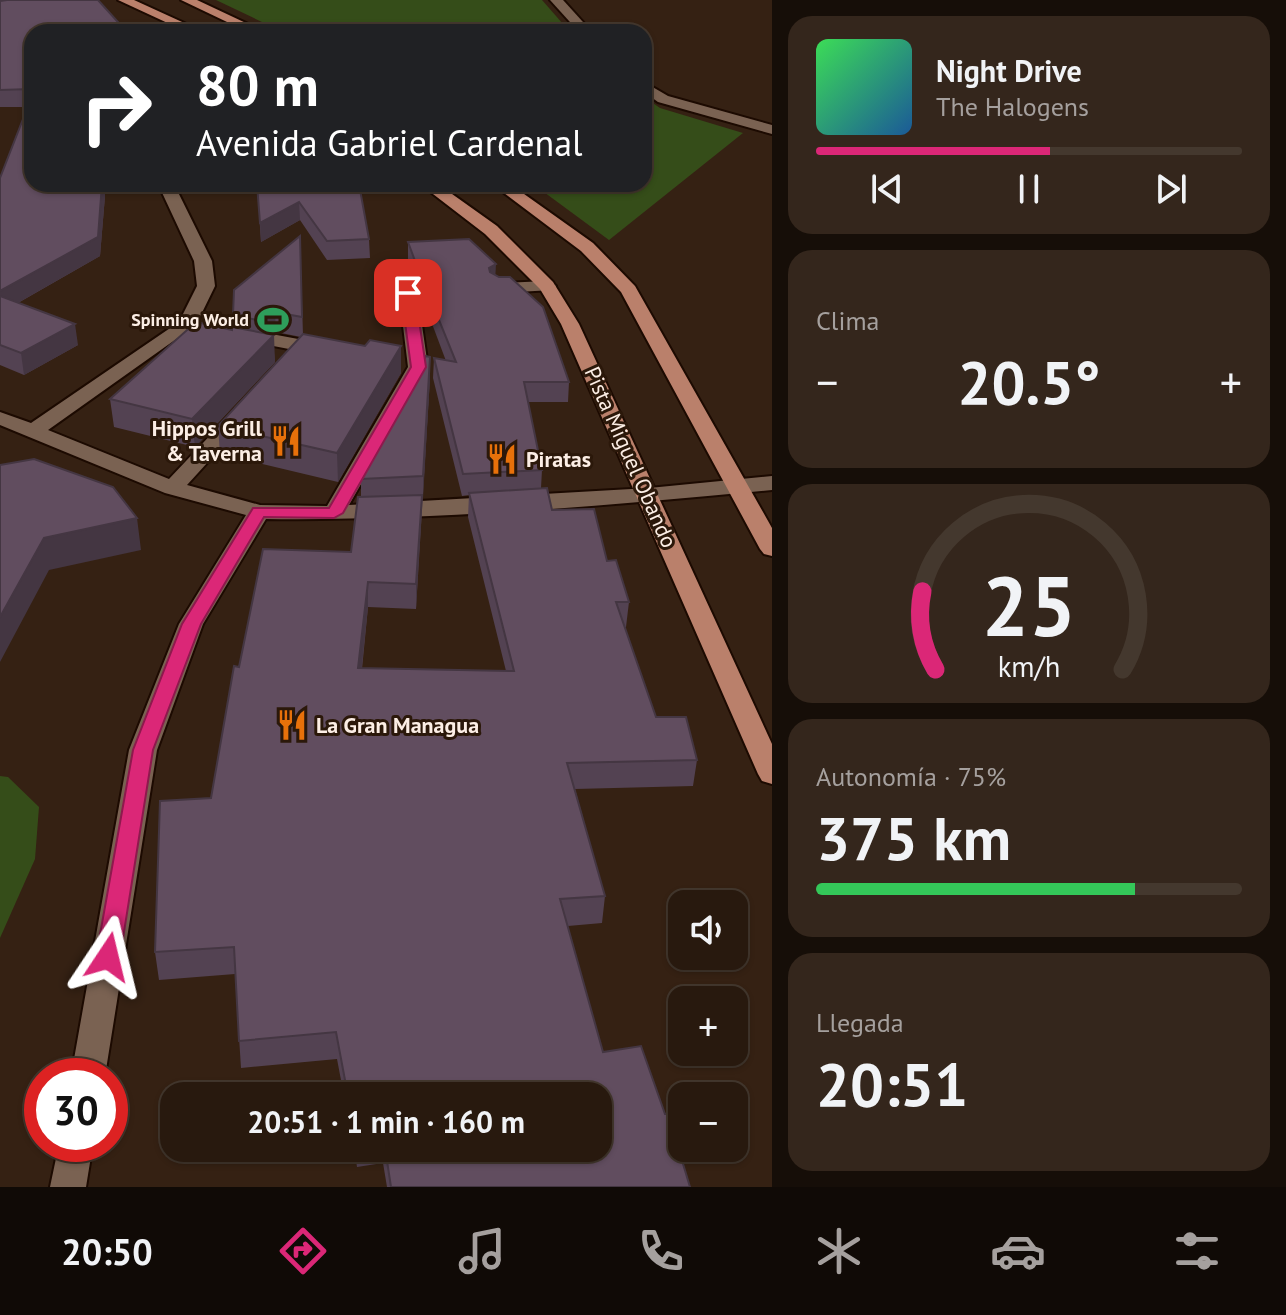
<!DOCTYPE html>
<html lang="es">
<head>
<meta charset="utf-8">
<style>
  :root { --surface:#28190e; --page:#34261c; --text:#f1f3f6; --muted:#a5a09e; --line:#44382e; --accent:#db2777 }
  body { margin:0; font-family:"PT Sans",sans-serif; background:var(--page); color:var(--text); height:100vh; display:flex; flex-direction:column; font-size:30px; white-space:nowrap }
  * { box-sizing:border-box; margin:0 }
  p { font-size:26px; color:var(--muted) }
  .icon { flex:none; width:44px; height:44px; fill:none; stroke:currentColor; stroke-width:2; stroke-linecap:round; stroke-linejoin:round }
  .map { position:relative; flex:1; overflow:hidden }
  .sheet { display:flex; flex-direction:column; gap:16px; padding:16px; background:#160e08; width:514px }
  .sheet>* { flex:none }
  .top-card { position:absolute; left:24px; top:24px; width:628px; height:168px; border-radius:24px; box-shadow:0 2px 6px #0004,0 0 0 2px var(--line); background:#202124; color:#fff; overflow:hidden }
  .controls { position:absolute; left:668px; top:890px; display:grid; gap:16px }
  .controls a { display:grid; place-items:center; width:80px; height:80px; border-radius:16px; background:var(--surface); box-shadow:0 2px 6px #0004,0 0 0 2px var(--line); font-size:40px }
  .speed { position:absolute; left:24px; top:1058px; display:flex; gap:16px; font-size:40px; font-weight:700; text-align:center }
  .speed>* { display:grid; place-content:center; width:104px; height:104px; border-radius:50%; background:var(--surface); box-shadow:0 2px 6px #0004,0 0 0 2px var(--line); line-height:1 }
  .speed .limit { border:12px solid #d22; background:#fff; color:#111 }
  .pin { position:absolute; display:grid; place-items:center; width:68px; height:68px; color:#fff; margin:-34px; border-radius:16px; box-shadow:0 4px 12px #0006 }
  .me { position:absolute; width:88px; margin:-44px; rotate:10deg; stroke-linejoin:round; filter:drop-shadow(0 0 6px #0008) }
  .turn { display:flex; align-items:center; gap:28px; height:168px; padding:0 40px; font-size:36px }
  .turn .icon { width:104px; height:104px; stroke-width:2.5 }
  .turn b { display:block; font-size:56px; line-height:68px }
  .big { font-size:60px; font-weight:800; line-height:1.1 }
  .sheet .widget { flex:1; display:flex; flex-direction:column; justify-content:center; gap:12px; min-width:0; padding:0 28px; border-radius:24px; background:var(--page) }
  .sheet .dial { align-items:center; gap:0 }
  .dial svg { height:208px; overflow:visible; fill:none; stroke:var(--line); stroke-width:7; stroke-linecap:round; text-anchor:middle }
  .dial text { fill:var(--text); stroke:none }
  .song { display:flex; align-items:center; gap:24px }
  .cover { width:96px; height:96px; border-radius:12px; background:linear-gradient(135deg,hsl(130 70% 55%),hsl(210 70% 35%)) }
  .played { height:8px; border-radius:4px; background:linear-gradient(90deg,var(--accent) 55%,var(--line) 55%) }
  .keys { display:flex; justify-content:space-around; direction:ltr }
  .heat { display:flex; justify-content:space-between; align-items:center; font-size:44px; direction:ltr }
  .charge { height:12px; border-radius:6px; background:linear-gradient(90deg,#34c759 75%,var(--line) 0) }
  .trip { position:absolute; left:160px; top:1082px; width:452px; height:80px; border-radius:24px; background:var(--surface); box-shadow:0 2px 6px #0004,0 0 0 2px var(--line); font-weight:800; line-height:80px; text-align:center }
  .menu { display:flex; height:128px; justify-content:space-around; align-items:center; background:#100a06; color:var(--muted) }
  .menu .icon { width:56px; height:56px }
  .menu .selected { color:var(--accent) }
  .menu b { font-size:36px; color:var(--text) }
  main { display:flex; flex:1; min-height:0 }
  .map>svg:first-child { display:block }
  .green { fill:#354d19 }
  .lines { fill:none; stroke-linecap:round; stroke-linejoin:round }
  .minor-casing { stroke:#1c0a01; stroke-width:4 }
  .major-casing { stroke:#1c0a01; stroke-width:4 }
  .minor { fill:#7a6252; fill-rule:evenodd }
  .major { fill:#ba806b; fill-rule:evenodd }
  .wall { fill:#534252 }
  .shaded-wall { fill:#443642 }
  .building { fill:#614d5f; stroke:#443642; stroke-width:2 }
  .route { fill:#db2777; stroke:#8e194d; stroke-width:2 }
  .labels { text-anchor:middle; stroke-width:6; stroke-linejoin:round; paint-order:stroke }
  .far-poi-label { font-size:18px; font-weight:bold; fill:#fceee5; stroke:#2b180a; text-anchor:end }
  .poi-label { font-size:22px; font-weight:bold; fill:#fceee5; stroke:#2b180a; text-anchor:start }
  .street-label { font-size:22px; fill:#fceee5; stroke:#2b180a }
</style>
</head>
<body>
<main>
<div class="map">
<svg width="772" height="1187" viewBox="0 0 772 1187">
  <rect width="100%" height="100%" fill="#352113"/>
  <!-- green -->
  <g class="green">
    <path d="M216 0H542L570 32H283Z"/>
    <path d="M644 97 660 108 743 133 609 240 533 184H644Z"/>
    <path d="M0 776 8 777 39 807 35 859 0 938Z"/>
  </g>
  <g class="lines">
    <defs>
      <g id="minor">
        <path d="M550 0H563L592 32H579Z"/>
        <path d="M644 82 668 96 772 125V134L658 102 644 92Z"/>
        <path d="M158 184H174L212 261 215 286 196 325 48 430 169 479 235 409H249L252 413 249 417 187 485 260 505 327 506 408 367 399 293 402 289 413 288 422 293 418 297 428 367 349 505 649 488 772 476V490C605 506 434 521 266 519L203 624 157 750 105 1076H71L129 750 179 624 246 515 165 493 0 425V412L31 423 179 322 197 286 194 261Z"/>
        <path d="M547 281 556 286 553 290 500 293 491 288 500 283Z"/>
        <path d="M244 329 325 344 335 350 325 356 237 339 235 335 237 331Z"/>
        <path d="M59 1144H93L86 1187H50Z"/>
      </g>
      <g id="major">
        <path d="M118 0H134L204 32H187Z"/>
        <path d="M181 0H197L265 32H248Z"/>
        <path d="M420 184H438L497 226 553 282 579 324 772 744V784L762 781 758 774 561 324 540 289 485 234Z"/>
        <path d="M492 184H510L593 243 635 286 772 528V556L764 554 760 549 621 292 581 251Z"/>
      </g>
    </defs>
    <!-- minor casing -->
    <use href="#minor" class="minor-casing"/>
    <!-- major casing -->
    <use href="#major" class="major-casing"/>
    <!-- minor -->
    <use href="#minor" class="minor"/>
    <!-- major -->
    <use href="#major" class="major"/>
  </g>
  <!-- wall -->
  <g class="wall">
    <path d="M0 1 32 32V184H103L105 196 100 256 18 303 78 345 24 375 0 365V178L28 107H0Z"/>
    <path d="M257 184 359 187 369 239 370 258 327 260 300 220 261 242Z"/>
    <path d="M300 236 303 335 401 373 338 482 220 454 218 426 301 337 276 332 272 335 275 362 195 447 114 427 110 399 232 330 234 327 233 315Z"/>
    <path d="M408 242 495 274 569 382 568 402H528L542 470 541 488 552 510 607 561 629 602 626 627H625L656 717 697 760 693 786 575 789 605 896 602 923 568 926 603 1052 690 1187H387L383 1163 357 1167 354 1148H598V1096H344L337 1059 241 1068 235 974 159 980 155 952 211 798 239 667 351 552 361 497V479L430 378 416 609 368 607 362 669 506 671 468 517 469 495 462 496 433 378 434 358 446 361 422 297V290L418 287 408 260Z"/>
  </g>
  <!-- shaded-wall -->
  <g class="shaded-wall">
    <path d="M102 184H103L105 196 100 256 0 313V291Z"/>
    <path d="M299 202 300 220 261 242 260 223Z"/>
    <path d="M496 264 495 282 489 268Z"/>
    <path d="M275 312 276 332 263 342 262 321Z"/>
    <path d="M75 324 78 345 24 375 21 353Z"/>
    <path d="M274 335 275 362 195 447 192 419Z"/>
    <path d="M401 346V373L338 482 337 453Z"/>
    <path d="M430 357V378L423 498V476Z"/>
    <path d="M422 495 421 519 416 609V584Z"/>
    <path d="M137 518 141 550 49 570 0 662V617L44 538Z"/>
    <path d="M368 582V607L359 694 358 668Z"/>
  </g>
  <!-- building -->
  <g class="building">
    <path d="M7 0H98L127 32H32V89L0 90V1Z"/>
    <path d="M32 96V184H102L98 237 0 291V178Z"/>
    <path d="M257 184H359L369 239 327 241 299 202 260 223Z"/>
    <path d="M300 236 302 317 275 312 262 321 233 315 234 290Z"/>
    <path d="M469 239 496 264 489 268 490 272 499 277H510L543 307 569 382H524L542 470 463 474 434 358 456 362 422 278 425 274 418 269 408 242Z"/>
    <path d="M0 296 75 324 21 353 0 345Z"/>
    <path d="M196 322 232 330V327L274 335 192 419 110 399Z"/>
    <path d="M303 334 365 346 370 340 401 346 337 453 218 426Z"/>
    <path d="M426 356 430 357 423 476 361 479 363 465Z"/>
    <path d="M34 459 113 487 137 518 44 538 0 617V465Z"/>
    <path d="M547 488 552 510 594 509 607 561 616 560 629 602H616L656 717H686L697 760 567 763 605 896 560 899 603 1052 641 1046 665 1114H668L690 1187H391L385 1148H598V1096H348L336 1032 239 1041 234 947 155 952 160 801 211 798 234 666 239 667 263 549 351 552 358 497 422 495 416 584 368 582 358 668 514 671 469 493Z"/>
  </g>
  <!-- route -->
  <path class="route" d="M408 289 415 293 426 367 343 513 334 518 264 517 201 624 153 750 120 957 116 964 108 967 99 964 96 957 133 750 182 624 253 508H329L411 367 401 293Z"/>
  <!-- icons -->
  <defs>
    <symbol id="stadium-bare" viewBox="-9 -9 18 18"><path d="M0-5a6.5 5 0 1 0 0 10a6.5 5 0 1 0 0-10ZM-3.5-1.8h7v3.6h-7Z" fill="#2e9e5b" stroke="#2b180a" stroke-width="2.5" paint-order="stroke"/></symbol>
    <symbol id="restaurant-bare" viewBox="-9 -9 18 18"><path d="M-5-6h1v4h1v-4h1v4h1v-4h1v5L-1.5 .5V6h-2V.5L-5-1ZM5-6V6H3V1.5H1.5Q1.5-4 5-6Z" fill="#e8710a" stroke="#2b180a" stroke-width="2.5" paint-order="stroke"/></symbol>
  </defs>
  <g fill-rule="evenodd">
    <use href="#stadium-bare" x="251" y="298" width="44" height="44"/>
    <use href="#restaurant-bare" x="264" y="419" width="44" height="44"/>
    <use href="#restaurant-bare" x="480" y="437" width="44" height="44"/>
    <use href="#restaurant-bare" x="270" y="703" width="44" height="44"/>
  </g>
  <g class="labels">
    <!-- far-poi labels -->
    <g class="far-poi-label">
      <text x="249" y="326">Spinning World</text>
    </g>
    <!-- poi labels -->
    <g class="poi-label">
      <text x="262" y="436" text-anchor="end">Hippos Grill<tspan x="262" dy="25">&amp; Taverna</tspan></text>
      <text x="526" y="467">Piratas</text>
      <text x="316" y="733">La Gran Managua</text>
    </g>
    <!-- street labels -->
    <g class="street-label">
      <text transform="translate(631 457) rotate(66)" y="8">Pista Miguel Obando</text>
    </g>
  </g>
</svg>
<div class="controls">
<a><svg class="icon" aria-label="sound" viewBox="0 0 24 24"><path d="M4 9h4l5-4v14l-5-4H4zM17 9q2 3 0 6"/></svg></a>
<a>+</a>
<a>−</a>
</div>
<div class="speed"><div class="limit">30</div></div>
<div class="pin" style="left:408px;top:293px;background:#d93025"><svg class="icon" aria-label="arrive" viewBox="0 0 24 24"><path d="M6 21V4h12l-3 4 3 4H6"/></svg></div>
<svg class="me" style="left:108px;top:957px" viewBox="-20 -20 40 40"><path d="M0-17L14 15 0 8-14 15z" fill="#db2777" stroke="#fff" stroke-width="4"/></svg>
<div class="trip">20:51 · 1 min · 160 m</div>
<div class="top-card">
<div class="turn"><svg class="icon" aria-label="right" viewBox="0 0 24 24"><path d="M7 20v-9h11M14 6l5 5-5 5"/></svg><div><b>80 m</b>Avenida Gabriel Cardenal</div></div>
</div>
</div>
<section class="sheet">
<div class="widget">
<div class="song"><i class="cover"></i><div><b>Night Drive</b><p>The Halogens</p></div></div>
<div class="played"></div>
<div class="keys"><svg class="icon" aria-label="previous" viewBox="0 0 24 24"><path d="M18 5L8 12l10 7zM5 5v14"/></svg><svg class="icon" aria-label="pause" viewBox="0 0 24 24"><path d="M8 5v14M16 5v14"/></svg><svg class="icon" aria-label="next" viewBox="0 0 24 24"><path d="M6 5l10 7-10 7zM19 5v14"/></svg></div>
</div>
<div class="widget"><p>Clima</p>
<div class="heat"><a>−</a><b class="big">20.5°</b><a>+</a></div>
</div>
<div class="widget dial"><svg viewBox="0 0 100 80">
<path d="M14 69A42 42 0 1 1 86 69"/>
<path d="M14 69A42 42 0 0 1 9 39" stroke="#db2777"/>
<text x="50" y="56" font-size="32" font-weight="700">25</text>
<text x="50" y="72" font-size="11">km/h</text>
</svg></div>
<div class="widget"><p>Autonomía · 75%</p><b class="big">375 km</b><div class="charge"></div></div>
<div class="widget"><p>Llegada</p><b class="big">20:51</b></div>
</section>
</main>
<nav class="menu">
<b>20:50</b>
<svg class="icon selected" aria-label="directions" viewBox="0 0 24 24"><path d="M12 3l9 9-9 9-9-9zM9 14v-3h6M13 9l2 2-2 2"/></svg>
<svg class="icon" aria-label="music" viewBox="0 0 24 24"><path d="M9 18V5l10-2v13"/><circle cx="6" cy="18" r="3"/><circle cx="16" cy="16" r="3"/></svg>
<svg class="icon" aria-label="phone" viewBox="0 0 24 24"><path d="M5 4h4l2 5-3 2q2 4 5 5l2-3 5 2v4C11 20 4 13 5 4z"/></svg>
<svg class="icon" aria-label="climate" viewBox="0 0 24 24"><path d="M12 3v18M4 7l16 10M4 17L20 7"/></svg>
<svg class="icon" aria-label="car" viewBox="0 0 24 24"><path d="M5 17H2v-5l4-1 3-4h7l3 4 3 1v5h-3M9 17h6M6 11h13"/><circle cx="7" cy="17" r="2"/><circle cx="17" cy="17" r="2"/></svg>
<svg class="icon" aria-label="filters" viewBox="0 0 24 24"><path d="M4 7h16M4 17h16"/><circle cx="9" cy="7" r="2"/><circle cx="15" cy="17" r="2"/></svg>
</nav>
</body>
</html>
